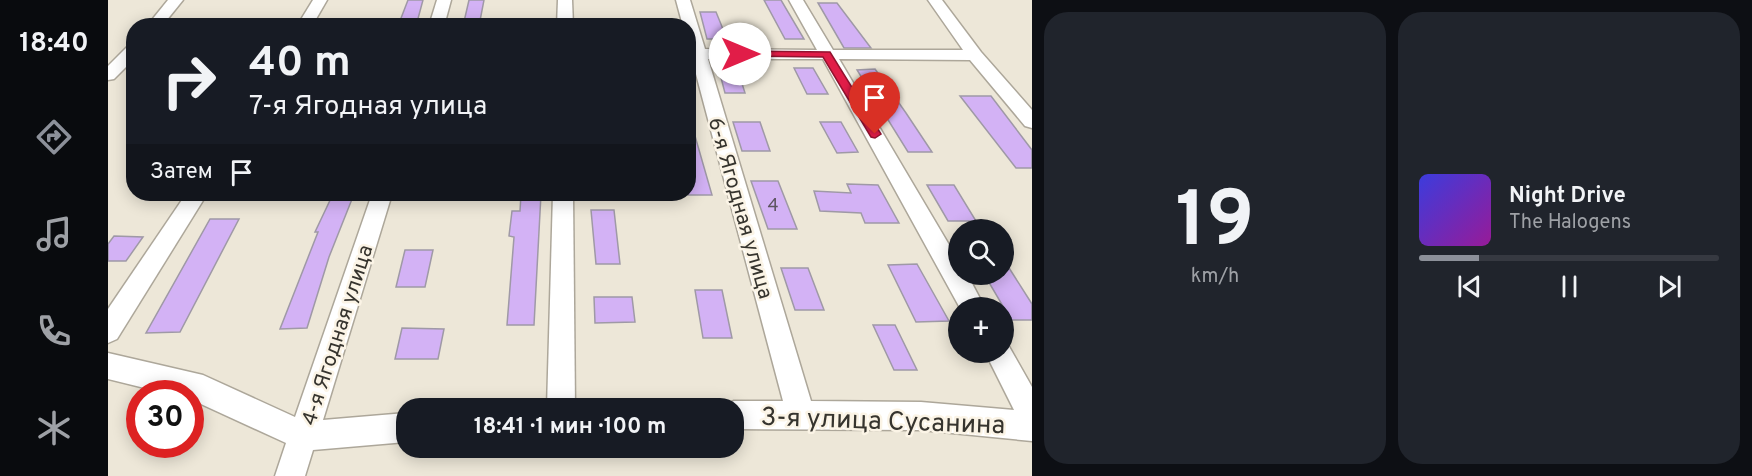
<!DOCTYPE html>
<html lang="ru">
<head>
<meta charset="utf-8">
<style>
  :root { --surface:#171b24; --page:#20242c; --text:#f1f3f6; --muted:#9ea1a6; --line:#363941; --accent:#8c9099 }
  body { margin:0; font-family:Overpass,sans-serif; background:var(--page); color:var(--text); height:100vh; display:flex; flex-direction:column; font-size:22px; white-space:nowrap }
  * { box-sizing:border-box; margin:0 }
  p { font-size:20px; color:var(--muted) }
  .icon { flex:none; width:33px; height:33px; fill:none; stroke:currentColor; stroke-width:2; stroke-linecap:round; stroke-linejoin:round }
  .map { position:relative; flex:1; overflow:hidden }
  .panel { display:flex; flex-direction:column; gap:12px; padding:12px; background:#0d0f14; width:720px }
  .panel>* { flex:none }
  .top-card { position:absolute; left:18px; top:18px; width:570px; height:183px; border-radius:24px; box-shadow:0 3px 15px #0003; background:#171b24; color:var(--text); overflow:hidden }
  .tools { position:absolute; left:840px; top:219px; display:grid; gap:12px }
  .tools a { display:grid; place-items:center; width:66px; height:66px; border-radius:50%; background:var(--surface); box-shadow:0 3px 15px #0003; font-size:30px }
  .speed { position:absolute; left:18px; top:380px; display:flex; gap:12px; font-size:30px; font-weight:700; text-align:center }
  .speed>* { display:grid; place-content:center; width:78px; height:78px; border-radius:50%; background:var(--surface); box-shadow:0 3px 15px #0003; line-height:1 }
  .speed .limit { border:9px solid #d22; background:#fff; color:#111 }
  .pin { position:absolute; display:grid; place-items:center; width:51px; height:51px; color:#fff; margin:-62px -26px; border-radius:50% 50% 50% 0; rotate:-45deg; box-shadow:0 0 6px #0007 }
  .pin .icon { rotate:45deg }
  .me { position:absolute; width:66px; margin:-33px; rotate:90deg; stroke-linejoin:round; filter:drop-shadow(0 0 4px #0008) }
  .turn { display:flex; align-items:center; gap:21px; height:126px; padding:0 24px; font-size:27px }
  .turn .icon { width:78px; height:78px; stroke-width:2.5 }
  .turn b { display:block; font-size:42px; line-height:51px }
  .then { display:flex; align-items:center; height:57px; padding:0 24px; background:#0003; gap:12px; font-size:22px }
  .panel .widget { flex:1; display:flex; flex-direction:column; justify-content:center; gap:9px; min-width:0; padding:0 21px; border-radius:24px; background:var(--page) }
  .panel .dial { align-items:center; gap:0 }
  .dial b { font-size:78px; line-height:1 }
  .song { display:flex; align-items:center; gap:18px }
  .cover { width:72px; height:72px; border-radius:9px; background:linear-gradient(135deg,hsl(240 70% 55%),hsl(300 70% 35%)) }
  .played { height:6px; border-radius:3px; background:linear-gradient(90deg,var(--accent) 20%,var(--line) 20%) }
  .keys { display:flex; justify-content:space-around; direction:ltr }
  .panel .tiles { flex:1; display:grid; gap:12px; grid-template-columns:repeat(2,1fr) }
  .trip { position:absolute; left:288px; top:398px; width:348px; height:60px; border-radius:24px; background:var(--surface); box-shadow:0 3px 15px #0003; font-weight:700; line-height:60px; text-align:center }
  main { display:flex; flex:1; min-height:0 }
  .dock { display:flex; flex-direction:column; width:108px; justify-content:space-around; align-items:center; background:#090b0e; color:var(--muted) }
  .dock .icon { width:42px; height:42px }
  .dock .selected { color:var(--accent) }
  .dock b { font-size:27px; color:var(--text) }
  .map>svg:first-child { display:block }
  .building { fill:#d3b2f5; stroke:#9f99a6; stroke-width:1.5 }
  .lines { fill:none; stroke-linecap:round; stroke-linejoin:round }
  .minor-casing { stroke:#ada79a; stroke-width:3 }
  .minor { fill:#fff; fill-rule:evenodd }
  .route { fill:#e11d48; stroke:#92132f; stroke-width:1.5 }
  .labels { text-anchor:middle; stroke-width:5; stroke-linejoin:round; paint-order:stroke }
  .number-label { font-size:18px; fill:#5d5460 }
  .street-label { font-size:21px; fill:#36342e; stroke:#fbf4e6 }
  .near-street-label { font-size:26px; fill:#36342e; stroke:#fbf4e6 }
</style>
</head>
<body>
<main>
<nav class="dock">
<b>18:40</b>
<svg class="icon selected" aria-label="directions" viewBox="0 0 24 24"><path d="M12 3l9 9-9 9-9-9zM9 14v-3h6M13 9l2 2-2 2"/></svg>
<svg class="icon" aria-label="music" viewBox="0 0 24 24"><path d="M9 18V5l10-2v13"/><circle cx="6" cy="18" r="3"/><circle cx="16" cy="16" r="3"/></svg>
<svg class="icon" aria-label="phone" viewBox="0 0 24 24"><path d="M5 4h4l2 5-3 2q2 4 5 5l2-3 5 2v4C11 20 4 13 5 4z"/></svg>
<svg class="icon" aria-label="climate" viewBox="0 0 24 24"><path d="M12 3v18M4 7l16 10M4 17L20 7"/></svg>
</nav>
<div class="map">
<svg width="924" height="476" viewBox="0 0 924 476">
  <rect width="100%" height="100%" fill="#ede7d8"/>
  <!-- building -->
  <g class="building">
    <path d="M300 0H315L308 26H290Z"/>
    <path d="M361 0H376L371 26H355Z"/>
    <path d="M656 0H673L696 39H677Z"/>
    <path d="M710 3H729L763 48H736Z"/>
    <path d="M592 12H608L619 39H599Z"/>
    <path d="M686 68H705L720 94H699Z"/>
    <path d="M767 69 798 113 824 152H800L749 70Z"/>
    <path d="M612 74H631L637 93H617Z"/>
    <path d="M852 96H883L924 150V168H908Z"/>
    <path d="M625 122H652L662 151H634Z"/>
    <path d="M712 122H733L750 152 729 153Z"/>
    <path d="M585 129 604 195H580V130Z"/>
    <path d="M643 181H670L689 229H660Z"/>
    <path d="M739 184 770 185 791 223H757L753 213 712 211 706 191 743 193Z"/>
    <path d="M819 185H846L868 221H840Z"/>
    <path d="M225 194H246L221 257 199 328 172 329 210 232H207Z"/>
    <path d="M413 194H433L426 325H399L406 237 401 236 404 211H412Z"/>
    <path d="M483 210H506L512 264H488Z"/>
    <path d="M102 219H131L72 332 38 333Z"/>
    <path d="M6 236 35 237 18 261H0V244Z"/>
    <path d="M297 250H325L317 287H288Z"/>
    <path d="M896 260 924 304V320H903L876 274H896Z"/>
    <path d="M809 264 841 321 808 322 780 265Z"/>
    <path d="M673 268H700L716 310H687Z"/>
    <path d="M587 290H614L624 338H595Z"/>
    <path d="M486 297H524L527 322 487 323Z"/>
    <path d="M765 325H787L809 370H786Z"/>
    <path d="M294 328 336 329 330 359H287Z"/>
  </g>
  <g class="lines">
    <defs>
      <g id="minor">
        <path d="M60 0H75L54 26H39Z"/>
        <path d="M205 0H219L204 26H189Z"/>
        <path d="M329 0H343L336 26H321Z"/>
        <path d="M450 0H464L465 26H449Z"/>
        <path d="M568 0H582L597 49 709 50 681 0H695L725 50H855L820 0H834L873 52 924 110V128L917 126 862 60 731 59 850 260V274H859L877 308H852L715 59H600L703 401 813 402 906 410 877 352H896V342L899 343 924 387V441L813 430 626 429V408H615L616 405 626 401H675L584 59H580V26H575Z"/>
        <path d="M26 44V59L6 79 0 80V66L20 46Z"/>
        <path d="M78 194H99L9 339 0 343V309Z"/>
        <path d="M264 194H284L215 420 298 413V442L205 450 197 476H167L178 443 82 399V393H57L0 379V353L95 375 187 417Z"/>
        <path d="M445 194H465L467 408H439Z"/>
      </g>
    </defs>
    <!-- minor casing -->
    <use href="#minor" class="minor-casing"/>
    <!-- minor -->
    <use href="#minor" class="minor"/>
  </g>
  <!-- route -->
  <path class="route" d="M632 51 722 52 773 134 767 138 763 137 715 57 628 56V52Z"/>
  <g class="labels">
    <!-- number labels -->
    <g class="number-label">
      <text x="665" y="211">4</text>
    </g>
    <!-- street labels -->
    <g class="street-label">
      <text transform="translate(633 208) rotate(74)" y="7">6-я Ягодная улица</text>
      <text transform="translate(229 335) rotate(-72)" y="7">4-я Ягодная улица</text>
    </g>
    <!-- near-street labels -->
    <g class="near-street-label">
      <text transform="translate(775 420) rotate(2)" y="9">3-я улица Сусанина</text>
    </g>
  </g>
</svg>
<div class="tools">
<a><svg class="icon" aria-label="search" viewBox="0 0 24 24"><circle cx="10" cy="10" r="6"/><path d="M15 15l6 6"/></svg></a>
<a>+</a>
</div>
<div class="speed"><div class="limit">30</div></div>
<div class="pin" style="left:767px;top:134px;background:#d93025"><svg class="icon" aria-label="arrive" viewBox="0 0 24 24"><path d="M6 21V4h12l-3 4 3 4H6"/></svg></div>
<svg class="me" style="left:632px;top:54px" viewBox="-20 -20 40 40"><circle r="19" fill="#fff"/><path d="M0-13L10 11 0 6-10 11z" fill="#e11d48"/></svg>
<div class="trip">18:41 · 1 мин · 100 m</div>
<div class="top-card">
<div class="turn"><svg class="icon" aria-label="right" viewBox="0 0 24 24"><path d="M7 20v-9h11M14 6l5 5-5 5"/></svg><div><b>40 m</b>7-я Ягодная улица</div></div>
<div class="then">Затем<svg class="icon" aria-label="arrive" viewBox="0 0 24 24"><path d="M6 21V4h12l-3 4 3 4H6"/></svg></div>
</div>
</div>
<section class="panel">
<div class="tiles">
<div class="widget dial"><b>19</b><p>km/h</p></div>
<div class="widget">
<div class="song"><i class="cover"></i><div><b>Night Drive</b><p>The Halogens</p></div></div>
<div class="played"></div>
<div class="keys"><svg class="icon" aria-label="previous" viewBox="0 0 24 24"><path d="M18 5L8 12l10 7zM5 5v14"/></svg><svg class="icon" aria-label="pause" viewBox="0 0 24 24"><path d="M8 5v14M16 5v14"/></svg><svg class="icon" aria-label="next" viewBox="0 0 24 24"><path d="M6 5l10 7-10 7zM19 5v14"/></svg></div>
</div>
</div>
</section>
</main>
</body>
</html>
